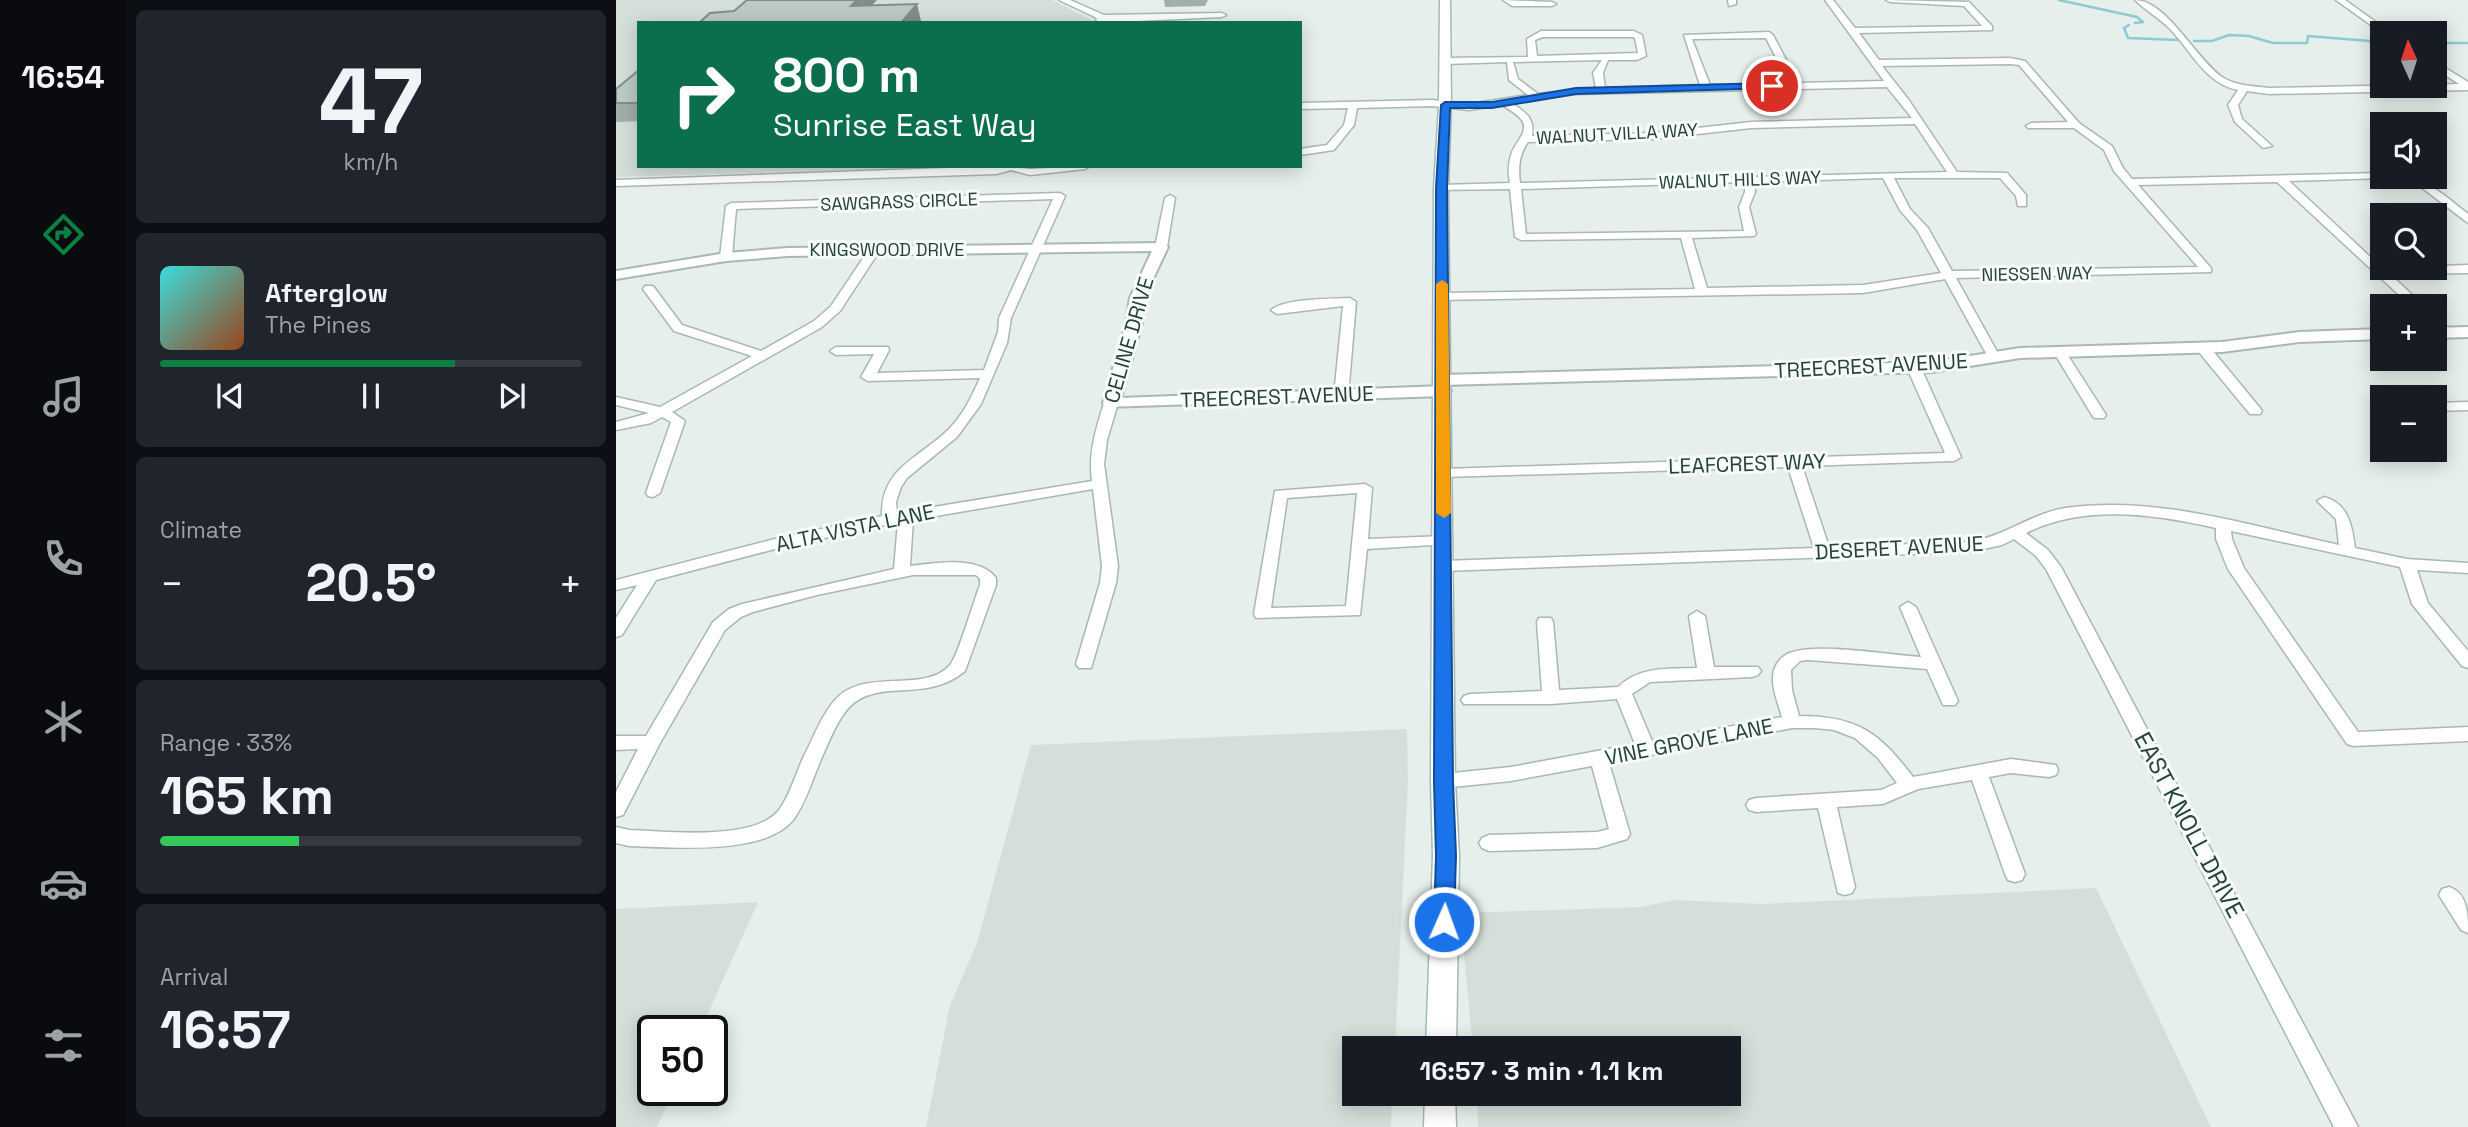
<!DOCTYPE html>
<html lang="en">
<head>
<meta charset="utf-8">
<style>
  :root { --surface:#171b24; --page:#20242c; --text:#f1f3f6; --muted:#9ea1a6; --line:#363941; --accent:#0b8043 }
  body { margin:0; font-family:"Space Grotesk",sans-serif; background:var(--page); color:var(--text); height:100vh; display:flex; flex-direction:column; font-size:26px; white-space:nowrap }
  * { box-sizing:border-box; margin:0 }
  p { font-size:23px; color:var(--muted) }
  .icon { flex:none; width:38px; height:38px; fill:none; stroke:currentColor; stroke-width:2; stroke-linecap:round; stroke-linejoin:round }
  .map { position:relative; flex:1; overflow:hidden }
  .panel { display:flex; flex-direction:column; gap:10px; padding:10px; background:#0d0f14; width:490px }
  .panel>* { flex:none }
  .top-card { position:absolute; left:21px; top:21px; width:665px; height:147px; border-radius:0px; box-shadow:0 4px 18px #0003; background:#0b6e4f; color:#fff; overflow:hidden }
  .needle { width:46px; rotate:357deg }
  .controls { position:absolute; left:1754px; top:21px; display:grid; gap:14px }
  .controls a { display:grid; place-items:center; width:77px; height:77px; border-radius:0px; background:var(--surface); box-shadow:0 4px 18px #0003; font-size:35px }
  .speed { position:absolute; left:21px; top:1015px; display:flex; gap:14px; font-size:35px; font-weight:700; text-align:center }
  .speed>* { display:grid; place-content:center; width:91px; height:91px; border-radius:50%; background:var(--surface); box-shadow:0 4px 18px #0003; line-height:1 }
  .speed .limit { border:4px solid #111; border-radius:10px; background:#fff; color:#111 }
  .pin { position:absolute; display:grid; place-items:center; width:60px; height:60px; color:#fff; margin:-30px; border:4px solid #fff; border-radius:50%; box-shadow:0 2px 7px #0007 }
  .me { position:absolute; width:77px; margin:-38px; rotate:2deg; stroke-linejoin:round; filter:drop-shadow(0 0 5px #0008) }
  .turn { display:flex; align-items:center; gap:24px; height:147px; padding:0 21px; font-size:32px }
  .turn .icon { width:91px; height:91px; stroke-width:2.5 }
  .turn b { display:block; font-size:49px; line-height:60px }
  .big { font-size:52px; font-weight:700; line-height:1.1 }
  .panel .widget { flex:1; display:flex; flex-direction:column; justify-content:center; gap:10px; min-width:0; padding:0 24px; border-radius:10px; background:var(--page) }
  .panel .dial { align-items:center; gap:0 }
  .dial b { font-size:91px; line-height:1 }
  .song { display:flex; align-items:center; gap:21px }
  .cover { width:84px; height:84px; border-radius:10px; background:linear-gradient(135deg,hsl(180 70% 55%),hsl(20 70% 35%)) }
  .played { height:7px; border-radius:4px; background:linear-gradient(90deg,var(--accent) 70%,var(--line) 70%) }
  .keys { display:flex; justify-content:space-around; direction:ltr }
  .heat { display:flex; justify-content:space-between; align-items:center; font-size:38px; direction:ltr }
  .charge { height:10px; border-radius:5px; background:linear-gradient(90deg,#34c759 33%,var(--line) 0) }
  .trip { position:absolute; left:726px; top:1036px; width:399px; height:70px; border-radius:0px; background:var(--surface); box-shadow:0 4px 18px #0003; font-weight:700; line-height:70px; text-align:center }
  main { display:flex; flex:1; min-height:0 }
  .tabs { display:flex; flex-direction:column; width:126px; justify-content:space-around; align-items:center; background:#090b0e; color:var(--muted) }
  .tabs .icon { width:49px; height:49px }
  .tabs .active { color:var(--accent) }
  .tabs b { font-size:32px; color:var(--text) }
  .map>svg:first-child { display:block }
  .built { fill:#d4dfda }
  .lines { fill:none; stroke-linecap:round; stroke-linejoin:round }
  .stream { stroke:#8ec9d4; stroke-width:2.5 }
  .minor-casing { stroke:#a8b8b2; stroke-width:3 }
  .tertiary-casing { stroke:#a8b8b2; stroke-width:4 }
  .secondary-casing { stroke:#a4bbb3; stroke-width:3 }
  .minor { fill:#fff; fill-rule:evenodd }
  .tertiary { fill:#fff; fill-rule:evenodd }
  .secondary { fill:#fff; fill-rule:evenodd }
  .wall { fill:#a1aea9 }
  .shaded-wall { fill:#838d89 }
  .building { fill:#bbcac4; stroke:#838d89; stroke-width:2 }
  .route { fill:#1a73e8; stroke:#114b97; stroke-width:2 }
  .slow { fill:#f59e0b }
  .labels { text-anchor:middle; stroke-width:6; stroke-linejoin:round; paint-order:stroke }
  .far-street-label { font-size:18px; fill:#24423a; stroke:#f7fbf9 }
  .street-label { font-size:21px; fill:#24423a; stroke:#f7fbf9 }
  .near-street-label { font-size:24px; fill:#24423a; stroke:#f7fbf9 }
</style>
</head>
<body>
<main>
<nav class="tabs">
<b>16:54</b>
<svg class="icon active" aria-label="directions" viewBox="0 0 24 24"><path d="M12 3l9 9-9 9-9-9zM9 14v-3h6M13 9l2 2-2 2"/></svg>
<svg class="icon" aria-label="music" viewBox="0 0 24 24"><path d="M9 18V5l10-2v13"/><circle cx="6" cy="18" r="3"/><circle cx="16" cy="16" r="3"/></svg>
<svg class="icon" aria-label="phone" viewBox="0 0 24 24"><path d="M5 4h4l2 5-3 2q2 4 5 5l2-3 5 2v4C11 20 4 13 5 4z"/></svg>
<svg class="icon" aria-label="climate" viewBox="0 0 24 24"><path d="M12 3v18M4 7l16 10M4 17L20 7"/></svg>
<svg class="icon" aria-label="car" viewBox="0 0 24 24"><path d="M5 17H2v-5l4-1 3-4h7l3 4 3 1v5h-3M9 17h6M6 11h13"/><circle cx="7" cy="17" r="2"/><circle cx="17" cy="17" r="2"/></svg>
<svg class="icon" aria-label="filters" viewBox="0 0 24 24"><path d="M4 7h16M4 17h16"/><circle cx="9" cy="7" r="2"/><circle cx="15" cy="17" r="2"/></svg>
</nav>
<section class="panel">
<div class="widget dial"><b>47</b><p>km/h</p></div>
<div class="widget">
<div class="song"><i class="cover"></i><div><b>Afterglow</b><p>The Pines</p></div></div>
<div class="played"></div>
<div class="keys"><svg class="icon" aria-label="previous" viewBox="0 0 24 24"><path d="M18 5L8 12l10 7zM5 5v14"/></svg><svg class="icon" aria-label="pause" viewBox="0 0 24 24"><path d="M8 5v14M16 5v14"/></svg><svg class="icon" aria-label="next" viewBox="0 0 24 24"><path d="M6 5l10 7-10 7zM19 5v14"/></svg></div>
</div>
<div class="widget"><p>Climate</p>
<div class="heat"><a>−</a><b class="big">20.5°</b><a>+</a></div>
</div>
<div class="widget"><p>Range · 33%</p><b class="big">165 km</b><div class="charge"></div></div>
<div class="widget"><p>Arrival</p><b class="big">16:57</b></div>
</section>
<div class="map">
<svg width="1852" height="1127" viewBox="0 0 1852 1127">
  <rect width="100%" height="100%" fill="#e6efeb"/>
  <!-- built -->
  <g class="built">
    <path d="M0 0H436L476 20 474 23H23V166H381L0 177Z"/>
    <path d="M791 729 792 781 779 1048H738V1094H776L775 1127H310L334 1005 361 943 415 745Z"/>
    <path d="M1480 888 1595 1127H862L861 1094H1113V1048H857L844 913 1025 907 1059 900 1147 904Z"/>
    <path d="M142 902 84 1031H37V1090H58L41 1127H0V909Z"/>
  </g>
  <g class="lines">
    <!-- stream -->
    <g class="stream">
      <path d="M1443 0 1521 17 1527 22 1519 23"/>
      <path d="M1513 25 1508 28 1512 38 1561 40"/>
      <path d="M1578 41H1596L1613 35 1633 36 1657 43H1691L1692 36 1766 42"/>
      <path d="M1818 43H1852"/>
    </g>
    <defs>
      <g id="minor">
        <path d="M443 0H454L488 15 606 13 610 15 606 17 479 23 481 19 479 17Z"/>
        <path d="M887 0 936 2 940 4 936 6H896Z"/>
        <path d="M1112 0H1120V4L1113 6Z"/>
        <path d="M1209 0H1217L1239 28 1366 26 1348 6 1274 2 1270 0 1353 2 1376 26V30L1243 33 1263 60 1394 58 1409 61 1463 123 1496 146 1507 168 1516 179 1766 173V177L1770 178 1673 181 1766 268 1852 265V273L1774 274 1808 306H1795L1661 182 1522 185 1595 268V272L1340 278 1384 357 1378 361 1372 357 1329 279 1247 293 822 300 820 297 826 293 1079 289 1065 238 905 240 899 237 894 189 821 190V186L825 185 894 183C892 173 892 165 895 155 898 143 915 131 905 119 900 113 892 109 886 105L853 110 816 106 741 108 738 125 718 150 684 155V149L711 145 728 125 732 108 684 109V103L816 100 853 104 912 95 893 80 891 62 829 64 825 61 829 58 912 57 911 39 925 31H1018L1026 35 1030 56 1021 60H992L987 73 989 88 1084 85 1068 35 1153 32 1157 35 1182 83 1268 81ZM927 37H1016L1019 38 1022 53 921 56 919 40ZM1150 38 1173 83 1094 85 1076 39ZM986 60 977 73 980 88 922 94 902 79 897 62ZM1394 64 1403 65 1452 122 1415 123 1410 126 1412 128H1458L1488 150 1498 171 1582 267 1336 271 1312 228 1294 209 1278 178H1384L1400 196 1402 206H1410V195L1391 173 1341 172 1292 99 1266 66ZM1271 87 1296 118 1135 122 1037 133 916 136C919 118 910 113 896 103L959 94ZM1299 124 1331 172 904 183C902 167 903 155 912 142L1037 139 1135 128ZM1267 178 1284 210 1301 230 1325 273 1247 285 1091 288 1076 238 1138 236 1140 234 1133 207 1139 192V182ZM1129 182V192L1123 207 1128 231 910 234 905 189Z"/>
        <path d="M1519 0C1550 0 1580 59 1606 77 1620 86 1637 86 1653 88L1843 84 1818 68V61L1852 82V90L1653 94 1631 91 1622 105 1626 119 1656 146 1647 148 1619 122 1612 105 1622 90C1588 83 1575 50 1553 28 1543 18 1529 10 1519 0Z"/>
        <path d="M1720 0H1729L1775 33H1766Z"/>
        <path d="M387 166 414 169 474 166 469 169 414 175 395 170 380 174 0 186V180Z"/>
        <path d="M1777 177C1809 176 1828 195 1852 214V223L1805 187Z"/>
        <path d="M444 193 449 196 395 318 391 343 365 404 341 437 291 478 285 487 280 502 281 513 476 481C472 453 480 429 488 403L490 400H500L502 403 491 440 488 464 502 566 500 583 475 668H463L460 664 484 583 486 566 477 489 297 520 294 566C320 563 363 555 380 578V585L349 671C312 702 270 680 239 702 223 714 214 740 206 757 198 775 189 805 177 820 148 856 55 847 13 846L0 843V827L13 830C50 831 138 842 163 810 174 795 180 773 188 756 198 737 207 711 223 696 253 669 310 693 334 665 342 656 358 600 364 585V579L360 575H297L201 595 137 612 125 617 109 630 44 743 7 815 0 817V792L22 749 0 750V736H30L97 622 113 609 126 604 278 569 282 522 159 549 40 580 6 635 0 637V618L21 585 0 590V580L159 539 266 516C264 468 304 458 333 429 347 415 356 396 364 378L252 381 245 377 258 354 220 355 214 351 220 347H272L273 350 261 373 368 370 382 332 383 318 437 199 120 209 116 257 110 260 104 257 110 206 115 203Z"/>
        <path d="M554 195 559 198 551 247 545 250 539 247 549 198Z"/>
        <path d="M258 247 264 250 224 311 206 327 56 412 69 421 44 493 37 497 32 496 30 493 55 422 46 417 35 423 0 430V422L33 413 0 405V397L44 407 136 356 58 331 27 289 29 286H37L66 325 145 351 198 321 215 306 254 248Z"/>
        <path d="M734 298 740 302 732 396 725 400 718 396 727 306 661 314 655 310C670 298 714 299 734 298Z"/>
        <path d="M1818 317 1834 329V335H1826L1818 328Z"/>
        <path d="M1587 344 1592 345 1644 408 1646 411 1644 414H1634L1582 351V345Z"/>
        <path d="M1443 347 1449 351 1490 415 1488 418H1478L1476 415 1437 351Z"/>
        <path d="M1298 364 1305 368 1345 457 1338 461 1186 466 1213 547 1354 542C1388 536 1415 514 1449 508 1540 495 1635 526 1723 545L1720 519 1701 501 1708 497C1733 504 1736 526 1739 548L1791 559 1852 563V573L1801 570 1812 603 1852 651V668L1846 666 1796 604 1784 567 1615 531 1616 539 1628 568 1742 732 1852 727V741L1737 746 1731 744 1612 569 1600 539V528C1537 514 1469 504 1410 533L1432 550 1445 567 1742 1127H1718L1430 569 1420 556 1398 539 1386 545 1354 552 828 571 820 566 828 561 1198 548 1172 467 827 477 820 473 827 469 1329 453 1291 368Z"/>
        <path d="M1852 402V410L1818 411V403Z"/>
        <path d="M749 484 756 488 752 539 828 536 833 538 836 541 833 544 751 549 744 615 640 618 638 614 659 491ZM741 493 730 606 655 608 671 498Z"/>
        <path d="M1292 602 1300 607 1342 701 1339 705H1327L1311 669 1192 660 1184 661 1175 670 1176 690 1183 716C1241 716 1263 732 1297 777L1395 759 1440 765 1442 770 1440 775 1433 777 1395 773 1373 777 1409 874 1406 880 1399 882 1392 880 1389 874 1356 780 1302 789 1267 804 1221 807 1239 887 1236 893 1229 895 1222 893 1202 808 1140 812 1133 810 1130 805 1133 800 1140 798 1265 790 1281 783 1262 758 1239 738 1218 730 1199 728H1176L993 763 1014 834 1011 839 981 848 873 851 866 848 863 843 866 838 873 835 981 832 993 829 976 766 895 781 827 788 820 786 818 781 820 776 827 774 895 767 1019 744 1001 699 935 704H848L845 700 848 696 854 694 926 691 921 622 923 618H935L937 622 943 690 1002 687C1024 666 1052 669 1081 668L1073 616 1081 611 1089 616 1098 667H1142L1145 671 1142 675 1136 677 1034 682 1016 694 1036 741 1166 717C1162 703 1154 685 1158 670 1161 661 1168 654 1177 652 1203 643 1274 655 1305 657L1284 607Z"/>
        <path d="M1833 887C1852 893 1852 915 1852 933L1845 930 1823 895 1826 889Z"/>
      </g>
      <g id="tertiary">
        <path d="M545 243 552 247 528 298 526 323 505 398 827 386 835 391 827 396 489 407 487 403 510 323 514 298 536 251 172 256 110 261 0 279V271L110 253 172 248Z"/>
        <path d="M1852 327V337L1818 338V328Z"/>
        <path d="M1766 329V339L1683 342 1606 352 1404 358 1316 372 827 385 819 380 827 375 1316 362 1404 348 1606 342 1683 332Z"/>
      </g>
      <g id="secondary">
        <path d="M824 0H834L835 105 832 188 839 781 843 856 840 1048H810L817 856 815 781 818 188 823 105Z"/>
        <path d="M809 1094H839L840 1127H808Z"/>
      </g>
    </defs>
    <!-- minor casing -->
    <use href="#minor" class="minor-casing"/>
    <!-- tertiary casing -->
    <use href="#tertiary" class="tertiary-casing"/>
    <!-- secondary casing -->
    <use href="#secondary" class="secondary-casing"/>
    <!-- minor -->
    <use href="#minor" class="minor"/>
    <!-- tertiary -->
    <use href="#tertiary" class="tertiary"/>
    <!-- secondary -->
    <use href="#secondary" class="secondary"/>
  </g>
  <!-- wall -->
  <g class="wall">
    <path d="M548 0H592L589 6 549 7Z"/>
    <path d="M23 70V121L0 122V89Z"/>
  </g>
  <!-- shaded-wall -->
  <g class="shaded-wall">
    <path d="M241 0H261L240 22 235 6Z"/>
    <path d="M301 4 305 21 304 23H285Z"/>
  </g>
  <!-- building -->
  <g class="building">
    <path d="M131 0H241L235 6 301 4 285 23H83L94 13 118 11Z"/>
    <path d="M23 70V103H0V89Z"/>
  </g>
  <!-- route -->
  <path class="route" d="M1156 83 1161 86 1160 88 960 94 876 108H834L831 188 837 781 840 856 838 922 835 928 828 931 821 928 818 922 820 856 818 781 820 188 825 105 829 102H876L960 88Z"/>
  <!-- slow -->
  <path class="slow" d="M826 280 832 284 835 513 828 518 820 513V284Z"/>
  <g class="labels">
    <!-- far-street labels -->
    <g class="far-street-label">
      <text transform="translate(1001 134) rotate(-3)" y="6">WALNUT VILLA WAY</text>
      <text transform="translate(1124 180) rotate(-2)" y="6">WALNUT HILLS WAY</text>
      <text transform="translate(283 202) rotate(-2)" y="6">SAWGRASS CIRCLE</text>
      <text x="271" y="256">KINGSWOOD DRIVE</text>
      <text transform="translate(1421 274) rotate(-1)" y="6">NIESSEN WAY</text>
    </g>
    <!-- street labels -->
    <g class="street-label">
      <text transform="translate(513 340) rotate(-74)" y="7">CELINE DRIVE</text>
      <text transform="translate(1255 366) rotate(-3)" y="7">TREECREST AVENUE</text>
      <text transform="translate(661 397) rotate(-2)" y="7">TREECREST AVENUE</text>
      <text transform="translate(1131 464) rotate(-2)" y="7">LEAFCREST WAY</text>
      <text transform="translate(239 528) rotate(-12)" y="7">ALTA VISTA LANE</text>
      <text transform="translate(1283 548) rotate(-3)" y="7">DESERET AVENUE</text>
      <text transform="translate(1073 742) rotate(-11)" y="7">VINE GROVE LANE</text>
    </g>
    <!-- near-street labels -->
    <g class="near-street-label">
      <text transform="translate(1573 825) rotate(62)" y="8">EAST KNOLL DRIVE</text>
    </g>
  </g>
</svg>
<div class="controls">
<a><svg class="needle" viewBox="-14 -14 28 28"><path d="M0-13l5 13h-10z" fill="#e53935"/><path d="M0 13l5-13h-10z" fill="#9ea1a6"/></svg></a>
<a><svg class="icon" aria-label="sound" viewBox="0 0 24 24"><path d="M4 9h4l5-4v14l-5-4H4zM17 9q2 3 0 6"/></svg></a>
<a><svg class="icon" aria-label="search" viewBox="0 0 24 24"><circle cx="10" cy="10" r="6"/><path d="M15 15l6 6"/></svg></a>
<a>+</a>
<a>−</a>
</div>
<div class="speed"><div class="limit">50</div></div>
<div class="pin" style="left:1156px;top:86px;background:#d93025"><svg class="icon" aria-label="arrive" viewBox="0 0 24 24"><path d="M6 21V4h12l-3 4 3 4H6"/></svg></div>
<svg class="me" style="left:828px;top:922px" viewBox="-20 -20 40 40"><circle r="17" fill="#1a73e8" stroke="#fff" stroke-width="3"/><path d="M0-11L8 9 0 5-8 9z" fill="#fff"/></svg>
<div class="trip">16:57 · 3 min · 1.1 km</div>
<div class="top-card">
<div class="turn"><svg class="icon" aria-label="right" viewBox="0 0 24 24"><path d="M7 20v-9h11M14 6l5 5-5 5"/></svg><div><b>800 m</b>Sunrise East Way</div></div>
</div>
</div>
</main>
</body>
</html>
